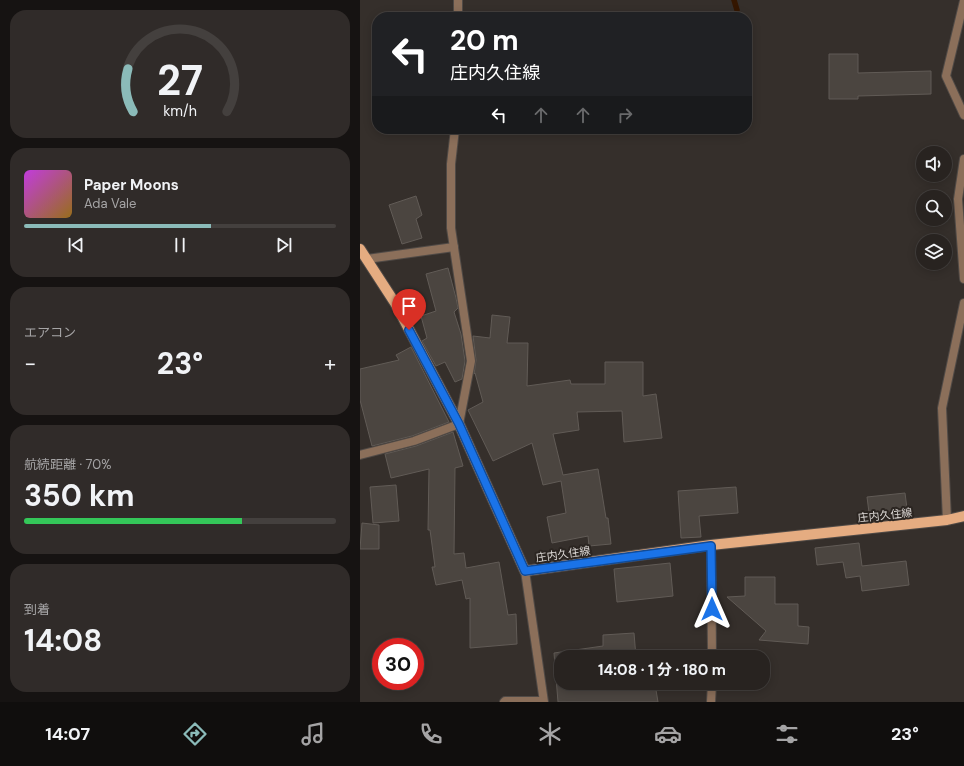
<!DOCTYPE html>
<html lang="ja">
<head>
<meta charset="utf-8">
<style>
  :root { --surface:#282320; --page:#302b29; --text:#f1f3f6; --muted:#a5a4a5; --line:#44403e; --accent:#8bbbb9 }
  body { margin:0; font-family:"DM Sans","Noto Sans JP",sans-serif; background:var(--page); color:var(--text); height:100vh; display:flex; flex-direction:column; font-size:15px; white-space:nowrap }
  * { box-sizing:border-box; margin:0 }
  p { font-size:13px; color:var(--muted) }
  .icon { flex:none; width:22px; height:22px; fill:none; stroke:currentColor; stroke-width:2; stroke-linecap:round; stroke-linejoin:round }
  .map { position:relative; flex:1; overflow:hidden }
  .side { display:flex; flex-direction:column; gap:10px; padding:10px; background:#161312; width:360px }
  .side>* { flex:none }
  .banner { position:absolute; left:12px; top:12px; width:380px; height:122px; border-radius:16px; box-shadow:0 2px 10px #0003,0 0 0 1px var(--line); background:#202124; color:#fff; overflow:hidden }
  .fabs { position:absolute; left:556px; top:146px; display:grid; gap:8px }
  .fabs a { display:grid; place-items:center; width:36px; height:36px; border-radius:50%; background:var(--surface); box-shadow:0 2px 10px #0003,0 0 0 1px var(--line); font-size:20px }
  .speed { position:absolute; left:12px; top:638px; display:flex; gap:8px; font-size:20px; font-weight:700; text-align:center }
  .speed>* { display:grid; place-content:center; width:52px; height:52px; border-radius:50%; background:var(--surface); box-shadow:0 2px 10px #0003,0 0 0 1px var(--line); line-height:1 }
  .speed .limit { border:6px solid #d22; background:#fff; color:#111 }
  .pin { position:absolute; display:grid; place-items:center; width:34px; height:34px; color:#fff; margin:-41px -17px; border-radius:50% 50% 50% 0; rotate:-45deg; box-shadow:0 0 4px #0007 }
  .pin .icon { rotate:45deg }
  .me { position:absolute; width:44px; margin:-22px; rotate:0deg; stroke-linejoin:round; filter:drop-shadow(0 0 3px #0008) }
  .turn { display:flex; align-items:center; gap:14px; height:84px; padding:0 12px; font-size:18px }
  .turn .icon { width:52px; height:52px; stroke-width:2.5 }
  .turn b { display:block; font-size:28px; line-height:34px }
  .lanes { display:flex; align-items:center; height:38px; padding:0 12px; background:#0003; justify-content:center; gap:20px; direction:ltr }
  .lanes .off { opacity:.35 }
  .big { font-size:30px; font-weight:700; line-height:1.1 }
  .side .widget { flex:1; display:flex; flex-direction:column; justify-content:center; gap:6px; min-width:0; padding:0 14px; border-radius:16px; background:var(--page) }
  .side .dial { align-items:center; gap:0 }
  .dial svg { height:104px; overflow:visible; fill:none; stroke:var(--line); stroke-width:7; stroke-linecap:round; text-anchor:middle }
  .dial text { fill:var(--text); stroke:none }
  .song { display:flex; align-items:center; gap:12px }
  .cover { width:48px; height:48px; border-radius:6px; background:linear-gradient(135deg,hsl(290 70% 55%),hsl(40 70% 35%)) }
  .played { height:4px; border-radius:2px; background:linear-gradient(90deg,var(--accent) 60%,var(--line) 60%) }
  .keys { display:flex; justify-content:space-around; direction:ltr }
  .heat { display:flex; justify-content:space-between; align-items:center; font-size:22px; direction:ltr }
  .charge { height:6px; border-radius:3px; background:linear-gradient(90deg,#34c759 70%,var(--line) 0) }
  .trip { position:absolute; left:194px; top:650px; width:216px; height:40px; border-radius:16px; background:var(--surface); box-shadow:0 2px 10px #0003,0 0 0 1px var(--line); font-weight:700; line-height:40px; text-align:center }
  .dock { display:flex; height:64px; justify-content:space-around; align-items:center; background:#100e0d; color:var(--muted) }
  .dock .icon { width:28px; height:28px }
  .dock .selected { color:var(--accent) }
  .dock b { font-size:18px; color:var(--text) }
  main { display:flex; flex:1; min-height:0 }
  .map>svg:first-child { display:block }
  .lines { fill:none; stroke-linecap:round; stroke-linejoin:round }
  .stream { stroke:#341600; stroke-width:5.5 }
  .building { fill:#4b4540; stroke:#615b56 }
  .minor-casing { stroke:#504a46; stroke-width:10 }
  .primary-casing { stroke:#504a46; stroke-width:12 }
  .minor { stroke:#8b6f5a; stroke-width:8 }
  .primary { stroke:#e5ac81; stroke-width:10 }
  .route-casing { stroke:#114b97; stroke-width:10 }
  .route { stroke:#1a73e8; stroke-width:7 }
  .labels { text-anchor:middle; stroke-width:4; stroke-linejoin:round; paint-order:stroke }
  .street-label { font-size:11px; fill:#dcd8d5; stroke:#2b2521 }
</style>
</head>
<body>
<main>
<section class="side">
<div class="widget dial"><svg viewBox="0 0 100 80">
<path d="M14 69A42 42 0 1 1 86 69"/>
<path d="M14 69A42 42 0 0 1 10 36" stroke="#8bbbb9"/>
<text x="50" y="56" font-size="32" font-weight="700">27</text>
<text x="50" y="72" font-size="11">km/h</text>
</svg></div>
<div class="widget">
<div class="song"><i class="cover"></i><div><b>Paper Moons</b><p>Ada Vale</p></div></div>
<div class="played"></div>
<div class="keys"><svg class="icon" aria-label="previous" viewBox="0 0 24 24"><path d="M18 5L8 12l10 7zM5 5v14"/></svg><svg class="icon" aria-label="pause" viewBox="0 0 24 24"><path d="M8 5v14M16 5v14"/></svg><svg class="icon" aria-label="next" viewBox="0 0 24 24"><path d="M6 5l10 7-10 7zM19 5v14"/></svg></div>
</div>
<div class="widget"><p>エアコン</p>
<div class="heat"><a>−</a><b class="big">23°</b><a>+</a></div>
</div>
<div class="widget"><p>航続距離 · 70%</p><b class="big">350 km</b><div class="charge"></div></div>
<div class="widget"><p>到着</p><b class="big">14:08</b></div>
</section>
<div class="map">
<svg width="604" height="702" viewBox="0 0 604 702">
  <rect width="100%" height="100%" fill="#352f2b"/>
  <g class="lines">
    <!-- stream -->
    <path class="stream" d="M374 0 377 10"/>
  </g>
  <!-- building -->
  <g class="building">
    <path d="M469 54H498V73L571 71V94L498 96V99H469Z"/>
    <path d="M56 196 62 215 56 219 62 238 42 244 29 205Z"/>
    <path d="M88 268 96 298 98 308 94 312 101 334 105 361 102 379 95 382 85 362 76 366 62 341 67 338 61 316 76 311 66 274Z"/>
    <path d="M132 315 150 317 147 343H168L167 386 210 380 211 384H245V362H283V396L296 394 302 438 264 442 262 411 217 412 219 430 193 434 203 475 238 469 246 518H248L251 544 229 546 228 536 192 543 187 517 206 513 201 481 183 485 172 443 133 461 108 410 123 402 115 373 114 374 116 360 113 336 130 338Z"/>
    <path d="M51 347 89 422 52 436 12 446 0 400V369L39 360 36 355Z"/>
    <path d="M93 432 103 466 95 468 94 554 104 553 106 568 139 562 148 615 156 614 157 644 110 648V598L106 599 102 580 76 585 72 567H75L70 530H68L69 469 31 478 25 454 56 446Z"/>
    <path d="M36 485 39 521 13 523 10 487Z"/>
    <path d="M376 487 378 513 339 516 341 537 321 538 318 491Z"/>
    <path d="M545 493 548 516 510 520 507 497Z"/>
    <path d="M2 523 19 525V549H0Z"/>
    <path d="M499 543 502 566 546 561 549 585 502 591 500 576 486 578 483 562 457 565 455 548Z"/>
    <path d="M310 563 313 596 257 602 254 569Z"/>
    <path d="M385 577H415V604H438V626L449 627 448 644 399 640 406 631 367 597 385 596Z"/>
    <path d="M274 633 276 657H201V683H289L292 690H296L298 702H198L194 653 243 646V635Z"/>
  </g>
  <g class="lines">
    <defs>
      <g id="minor">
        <path d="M98 0V17"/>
        <path d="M604 1 586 76 604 115"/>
        <path d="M604 159 598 199 604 279"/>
        <path d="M7 259 94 247"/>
        <path d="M0 455 54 441 99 424 111 361 91 228V164L95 129"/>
        <path d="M587 520 582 408 604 303"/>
        <path d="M351 545 352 657"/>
        <path d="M165 571 184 702"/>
        <path d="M294 683 295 685 310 683"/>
        <path d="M144 702 145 701H183"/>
        <path d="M351 702 352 683"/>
      </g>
      <path id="primary" d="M0 249 35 303 99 424 165 571 351 545 587 520 604 516"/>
    </defs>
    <!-- minor casing -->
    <use href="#minor" class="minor-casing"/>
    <!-- primary casing -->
    <use href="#primary" class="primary-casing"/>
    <!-- minor -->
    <use href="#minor" class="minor"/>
    <!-- primary -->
    <use href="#primary" class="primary"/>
  </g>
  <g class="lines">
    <defs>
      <path id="route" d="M49 330 99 424 165 571 351 546 352 609"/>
    </defs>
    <!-- route casing -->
    <use href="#route" class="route-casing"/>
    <!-- route -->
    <use href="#route" class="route"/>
  </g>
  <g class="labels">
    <!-- street labels -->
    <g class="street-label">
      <text transform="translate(525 515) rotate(-6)" y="4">庄内久住線</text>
      <text transform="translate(203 554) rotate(-8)" y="4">庄内久住線</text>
    </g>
  </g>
</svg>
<div class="fabs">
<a><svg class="icon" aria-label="sound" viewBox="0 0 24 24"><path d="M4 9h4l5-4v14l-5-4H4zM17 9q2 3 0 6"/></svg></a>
<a><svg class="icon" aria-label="search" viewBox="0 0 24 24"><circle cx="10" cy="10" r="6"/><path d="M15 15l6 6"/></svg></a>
<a><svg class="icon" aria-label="layers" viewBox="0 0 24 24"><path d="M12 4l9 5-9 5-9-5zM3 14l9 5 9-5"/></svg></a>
</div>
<div class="speed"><div class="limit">30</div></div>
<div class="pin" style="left:49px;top:330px;background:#d93025"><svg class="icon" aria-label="arrive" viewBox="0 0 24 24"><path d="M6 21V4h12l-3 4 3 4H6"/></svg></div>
<svg class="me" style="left:352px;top:609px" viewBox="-20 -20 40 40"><path d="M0-17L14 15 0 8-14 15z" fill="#1a73e8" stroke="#fff" stroke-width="4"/></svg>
<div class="trip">14:08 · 1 分 · 180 m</div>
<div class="banner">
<div class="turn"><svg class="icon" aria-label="left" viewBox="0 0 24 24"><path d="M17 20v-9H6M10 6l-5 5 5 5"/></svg><div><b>20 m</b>庄内久住線</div></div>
<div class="lanes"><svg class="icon" aria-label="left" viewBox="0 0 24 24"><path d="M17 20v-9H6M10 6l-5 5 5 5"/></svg><svg class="icon off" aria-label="ahead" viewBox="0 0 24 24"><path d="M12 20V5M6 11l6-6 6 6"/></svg><svg class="icon off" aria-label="ahead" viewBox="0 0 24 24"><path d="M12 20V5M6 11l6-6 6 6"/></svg><svg class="icon off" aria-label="right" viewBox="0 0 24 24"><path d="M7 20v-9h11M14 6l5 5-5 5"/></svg></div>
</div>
</div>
</main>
<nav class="dock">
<b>14:07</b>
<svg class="icon selected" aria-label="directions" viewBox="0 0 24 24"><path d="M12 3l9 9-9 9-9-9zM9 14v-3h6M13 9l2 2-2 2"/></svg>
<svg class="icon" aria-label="music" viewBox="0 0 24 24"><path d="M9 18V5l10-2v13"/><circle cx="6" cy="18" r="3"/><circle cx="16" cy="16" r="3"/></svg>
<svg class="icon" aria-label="phone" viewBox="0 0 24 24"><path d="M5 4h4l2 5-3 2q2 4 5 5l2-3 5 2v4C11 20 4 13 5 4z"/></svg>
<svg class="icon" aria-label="climate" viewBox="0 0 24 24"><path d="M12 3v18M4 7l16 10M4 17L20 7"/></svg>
<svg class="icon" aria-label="car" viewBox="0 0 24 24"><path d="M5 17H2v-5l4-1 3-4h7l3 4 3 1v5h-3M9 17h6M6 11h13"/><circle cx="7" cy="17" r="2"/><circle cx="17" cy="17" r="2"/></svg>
<svg class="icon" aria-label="filters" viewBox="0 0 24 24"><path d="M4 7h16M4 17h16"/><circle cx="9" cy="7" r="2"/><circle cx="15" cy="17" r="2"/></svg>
<b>23°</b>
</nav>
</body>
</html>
